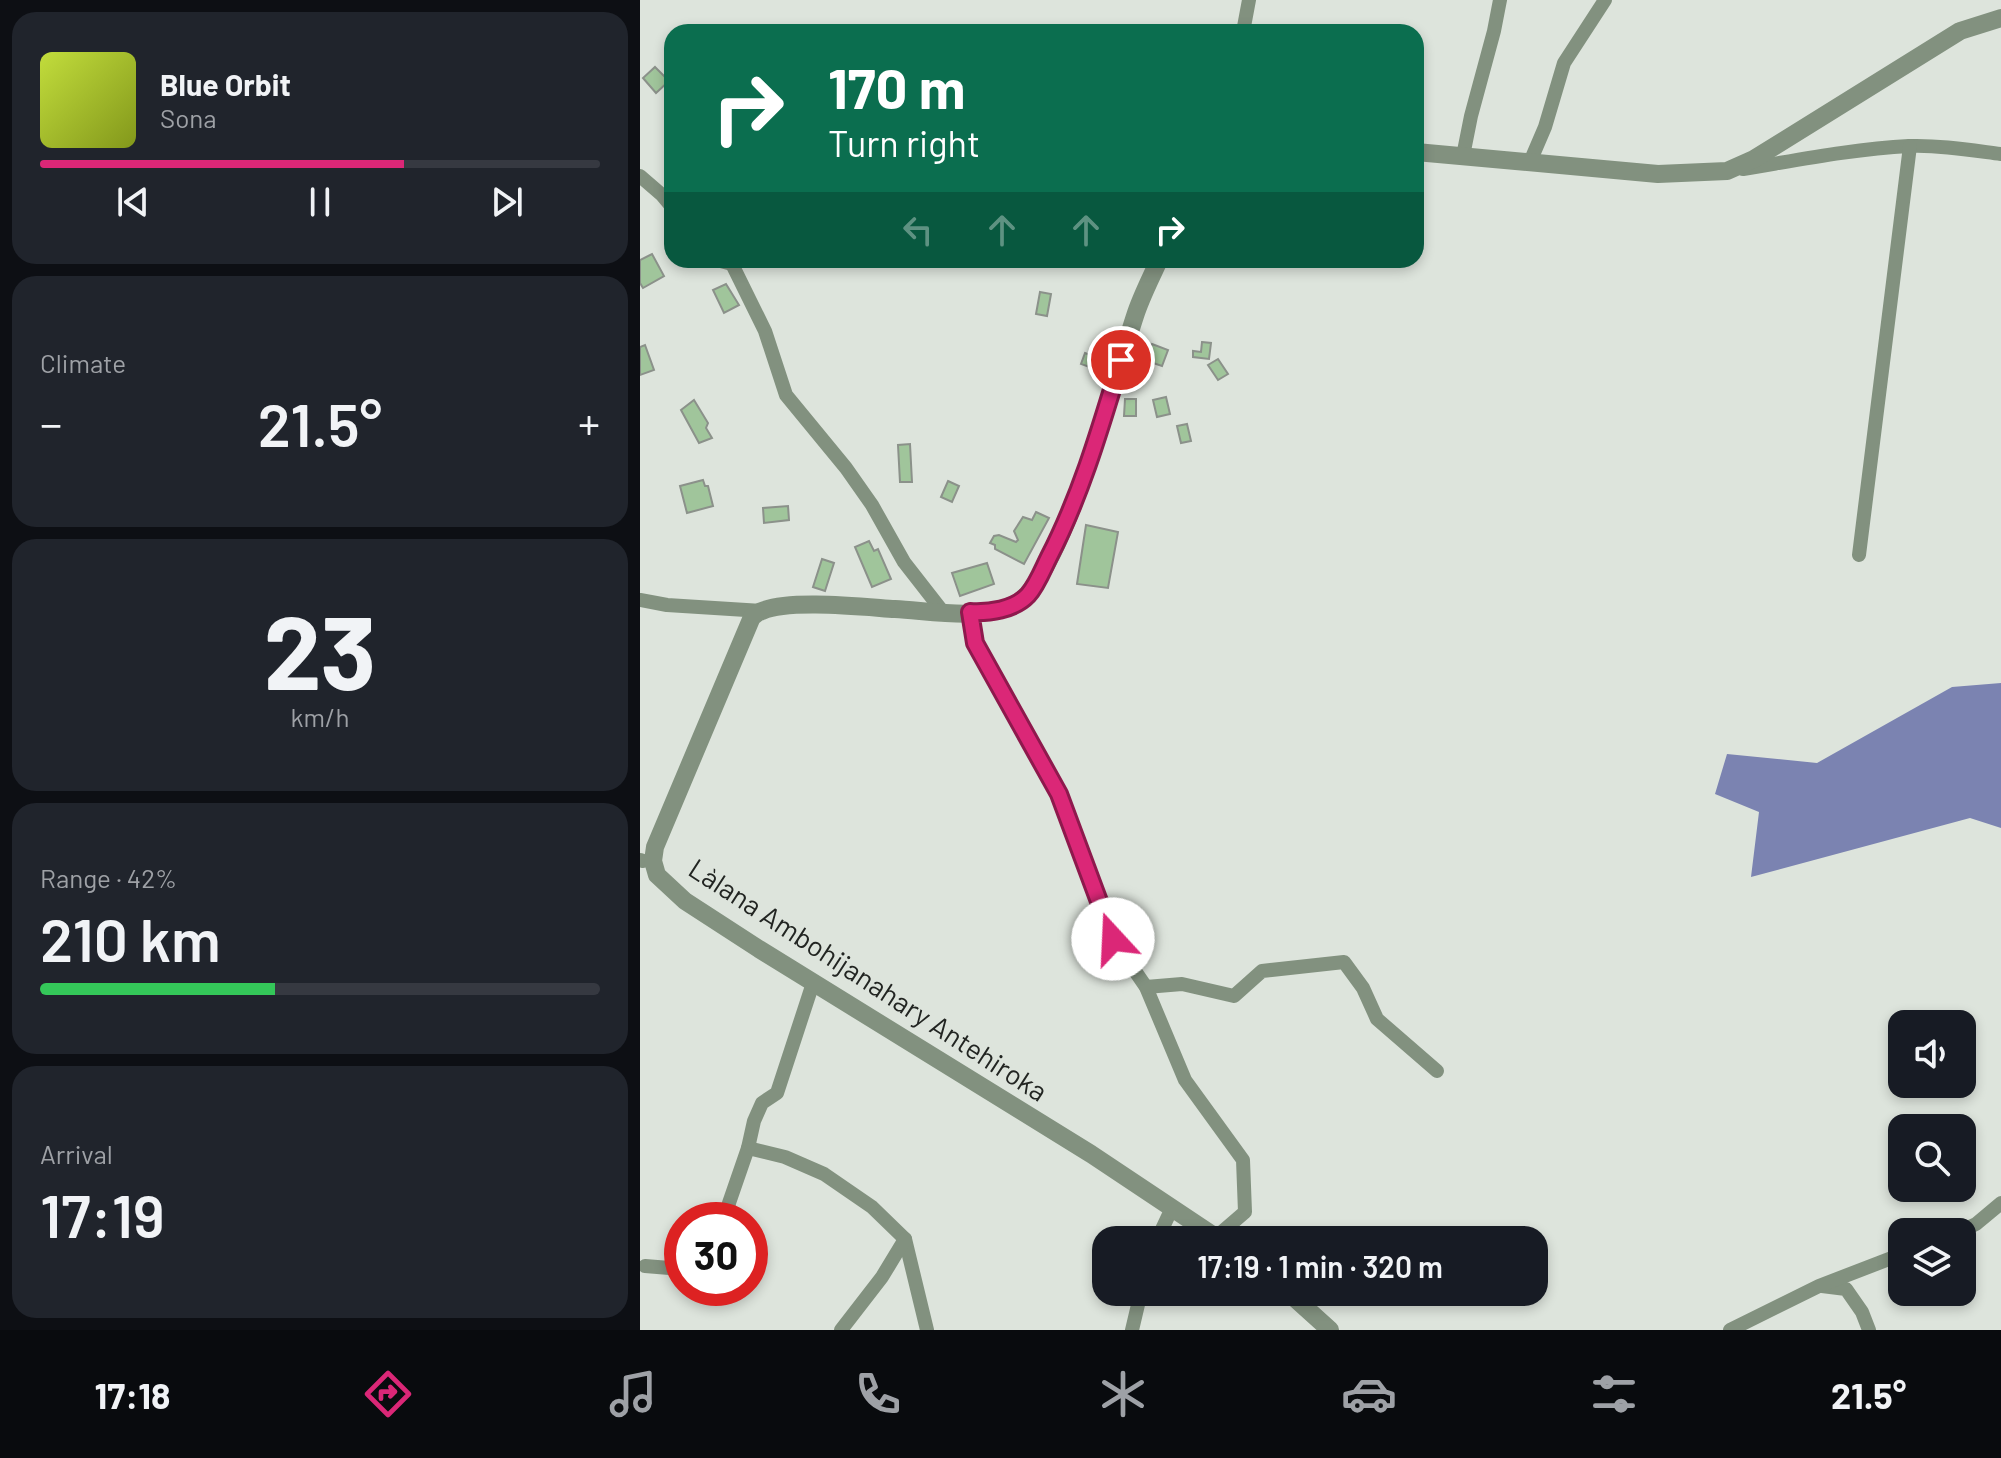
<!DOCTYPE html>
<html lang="en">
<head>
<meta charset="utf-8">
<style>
  :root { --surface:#171b24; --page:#20242c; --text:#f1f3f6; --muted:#9ea1a6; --line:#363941; --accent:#db2777 }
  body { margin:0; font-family:Barlow,sans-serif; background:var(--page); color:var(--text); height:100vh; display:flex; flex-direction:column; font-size:30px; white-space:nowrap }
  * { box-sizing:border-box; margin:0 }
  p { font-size:26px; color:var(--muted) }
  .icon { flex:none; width:44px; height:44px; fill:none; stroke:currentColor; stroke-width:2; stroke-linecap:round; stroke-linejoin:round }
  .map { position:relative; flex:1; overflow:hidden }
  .sheet { display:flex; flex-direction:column; gap:12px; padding:12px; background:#0d0f14; width:640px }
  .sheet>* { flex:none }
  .top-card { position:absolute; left:24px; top:24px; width:760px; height:244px; border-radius:24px; box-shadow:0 4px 12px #0003; background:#0b6e4f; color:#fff; overflow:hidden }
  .tools { position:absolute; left:1248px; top:1010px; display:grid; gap:16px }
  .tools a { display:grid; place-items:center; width:88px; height:88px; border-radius:16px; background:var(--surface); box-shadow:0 4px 12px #0003; font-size:40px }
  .speed { position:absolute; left:24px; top:1202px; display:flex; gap:16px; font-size:40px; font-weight:700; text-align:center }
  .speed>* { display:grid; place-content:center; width:104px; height:104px; border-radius:50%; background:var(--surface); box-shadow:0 4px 12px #0003; line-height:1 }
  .speed .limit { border:12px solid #d22; background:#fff; color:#111 }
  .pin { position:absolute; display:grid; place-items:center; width:68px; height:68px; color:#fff; margin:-34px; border:4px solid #fff; border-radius:50%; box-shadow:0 2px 8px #0007 }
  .me { position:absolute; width:88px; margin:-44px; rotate:340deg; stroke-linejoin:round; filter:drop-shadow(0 0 6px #0008) }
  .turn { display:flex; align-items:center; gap:28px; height:168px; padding:0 32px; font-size:36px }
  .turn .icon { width:104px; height:104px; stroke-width:2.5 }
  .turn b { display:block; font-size:56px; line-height:68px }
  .lanes { display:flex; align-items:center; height:76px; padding:0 32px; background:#0003; justify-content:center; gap:40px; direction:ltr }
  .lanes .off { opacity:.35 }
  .big { font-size:60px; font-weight:600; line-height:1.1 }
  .sheet .tile { flex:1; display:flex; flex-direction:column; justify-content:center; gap:12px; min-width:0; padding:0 28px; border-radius:24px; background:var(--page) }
  .sheet .dial { align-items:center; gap:0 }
  .dial b { font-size:104px; line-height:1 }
  .song { display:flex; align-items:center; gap:24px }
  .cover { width:96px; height:96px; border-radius:12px; background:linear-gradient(135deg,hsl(70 70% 55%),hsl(70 70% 35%)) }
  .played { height:8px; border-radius:4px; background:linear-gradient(90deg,var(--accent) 65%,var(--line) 65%) }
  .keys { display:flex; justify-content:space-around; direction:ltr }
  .heat { display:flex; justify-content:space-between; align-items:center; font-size:44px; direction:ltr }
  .charge { height:12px; border-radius:6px; background:linear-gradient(90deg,#34c759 42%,var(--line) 0) }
  .trip { position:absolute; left:452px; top:1226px; width:456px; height:80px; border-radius:24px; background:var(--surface); box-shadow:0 4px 12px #0003; font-weight:600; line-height:80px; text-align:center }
  .menu { display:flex; height:128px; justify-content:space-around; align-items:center; background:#090b0e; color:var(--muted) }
  .menu .icon { width:56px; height:56px }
  .menu .current { color:var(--accent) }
  .menu b { font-size:36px; color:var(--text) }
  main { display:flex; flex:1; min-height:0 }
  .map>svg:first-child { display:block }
  .water { fill:#7b83b1 }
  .building { fill:#a0c59b; stroke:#8b918a; stroke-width:2 }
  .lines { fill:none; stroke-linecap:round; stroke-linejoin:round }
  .minor { stroke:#82917f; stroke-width:14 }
  .tertiary { stroke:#82917f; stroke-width:18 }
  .route-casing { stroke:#8e194d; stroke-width:20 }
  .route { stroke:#db2777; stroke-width:14 }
  .labels { text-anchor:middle; stroke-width:6; stroke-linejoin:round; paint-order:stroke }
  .street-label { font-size:28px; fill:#222522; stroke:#dde4dc }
</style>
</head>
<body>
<main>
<section class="sheet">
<div class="tile">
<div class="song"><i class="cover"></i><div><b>Blue Orbit</b><p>Sona</p></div></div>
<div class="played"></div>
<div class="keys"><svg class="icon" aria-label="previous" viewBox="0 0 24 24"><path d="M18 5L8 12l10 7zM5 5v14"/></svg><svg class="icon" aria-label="pause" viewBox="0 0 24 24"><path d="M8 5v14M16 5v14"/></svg><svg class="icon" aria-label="next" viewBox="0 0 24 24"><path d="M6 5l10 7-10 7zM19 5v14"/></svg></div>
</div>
<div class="tile"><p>Climate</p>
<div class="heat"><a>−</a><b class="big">21.5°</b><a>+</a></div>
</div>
<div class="tile dial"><b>23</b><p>km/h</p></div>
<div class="tile"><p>Range · 42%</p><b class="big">210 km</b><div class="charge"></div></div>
<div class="tile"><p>Arrival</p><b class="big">17:19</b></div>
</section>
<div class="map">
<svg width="1361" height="1330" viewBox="0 0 1361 1330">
  <rect width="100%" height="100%" fill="#dde4dc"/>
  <!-- water -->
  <path class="water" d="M1361 683V828L1330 818 1111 877 1119 812 1075 794 1087 754 1177 763 1312 687Z"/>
  <!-- building -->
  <g class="building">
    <path d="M15 67 29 81 16 93 3 78Z"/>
    <path d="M12 254 24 276 3 288 0 283V260Z"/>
    <path d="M86 284 99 305 84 313 73 290Z"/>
    <path d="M400 292 411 294 407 316 396 314Z"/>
    <path d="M562 342 571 343 569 359 553 357V351L561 352Z"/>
    <path d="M512 344 528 350 522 366 498 358 502 349 509 352Z"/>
    <path d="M5 345 14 370 0 375V347Z"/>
    <path d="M445 353 470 363 466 373 441 364Z"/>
    <path d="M578 359 588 374 578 380 568 365Z"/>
    <path d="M526 397 530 414 517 417 513 400Z"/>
    <path d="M485 399H496V416H484Z"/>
    <path d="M54 400 68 423 66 428 72 438 59 443 41 410Z"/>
    <path d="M547 424 551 441 541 443 537 426Z"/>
    <path d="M270 444 272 482H260L258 445Z"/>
    <path d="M63 480 65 486H68L73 506 47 513 40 486Z"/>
    <path d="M308 481 319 486 312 502 301 497Z"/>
    <path d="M148 506 149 520 124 523 123 508Z"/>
    <path d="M396 512 409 518 384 564 355 549V545L350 543 354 536 359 535 376 542 378 540 374 531 383 517 392 520Z"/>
    <path d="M446 525 478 532 468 588 437 584Z"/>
    <path d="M229 541 234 551 238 549 251 579 232 587 215 547Z"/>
    <path d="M182 559 194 563 185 591 173 587Z"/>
    <path d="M347 563 354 584 320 596 312 573Z"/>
  </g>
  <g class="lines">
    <!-- minor -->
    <g class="minor">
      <path d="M603 32 609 0"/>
      <path d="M823 156 831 116 854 31 860 0"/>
      <path d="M890 162 905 127 924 63 965 0"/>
      <path d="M1103 169C1158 160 1213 149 1269 146 1300 145 1330 150 1361 154"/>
      <path d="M0 176 22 195 32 207"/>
      <path d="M77 260 92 264 125 331 146 395 206 468 232 505 264 562 303 612"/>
      <path d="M1219 555 1270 146"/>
      <path d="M0 600 27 605 122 611"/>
      <path d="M330 612 335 643 419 794 473 939 506 987 545 1080 603 1160 605 1212 576 1237"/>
      <path d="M0 860 3 861"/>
      <path d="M506 987 542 984 594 996 622 971 704 962 723 988 737 1019 797 1071"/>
      <path d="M108 1148 145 1157 184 1174 232 1207 265 1239 287 1330"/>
      <path d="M87 1220 89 1203 108 1148 114 1121 122 1103 137 1093 173 983"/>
      <path d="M1319 1232 1336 1224 1361 1203"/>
      <path d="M517 1240 532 1208"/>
      <path d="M5 1266 42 1269"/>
      <path d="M1182 1286 1206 1289 1222 1312 1229 1330"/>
      <path d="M201 1330 242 1277 265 1239"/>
      <path d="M492 1330 501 1292"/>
      <path d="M1090 1330 1179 1286 1262 1254"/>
    </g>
    <!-- tertiary -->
    <g class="tertiary">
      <path d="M776 152 1018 174 1087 171 1114 159 1320 31 1361 18"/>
      <path d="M519 260C511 278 501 297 495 316 477 370 421 581 375 604 341 621 292 611 255 609 224 607 148 599 122 611 118 612 115 615 112 617L15 847 13 861 17 875 45 901 119 949 451 1154 580 1240"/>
      <path d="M648 1292 690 1330"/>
    </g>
  </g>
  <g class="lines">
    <defs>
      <path id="route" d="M473 939 419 794 335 643 330 612C349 613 374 610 388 595 397 585 403 569 409 557 441 495 461 426 481 360"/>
    </defs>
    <!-- route casing -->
    <use href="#route" class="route-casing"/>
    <!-- route -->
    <use href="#route" class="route"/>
  </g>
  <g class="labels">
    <!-- street labels -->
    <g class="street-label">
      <text transform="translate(228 980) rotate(33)" y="10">Làlana Ambohijanahary Antehiroka</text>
    </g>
  </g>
</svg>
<div class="tools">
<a><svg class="icon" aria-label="sound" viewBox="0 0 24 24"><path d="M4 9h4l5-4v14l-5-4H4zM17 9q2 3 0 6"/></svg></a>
<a><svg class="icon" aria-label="search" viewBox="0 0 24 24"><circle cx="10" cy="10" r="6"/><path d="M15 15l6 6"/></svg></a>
<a><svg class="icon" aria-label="layers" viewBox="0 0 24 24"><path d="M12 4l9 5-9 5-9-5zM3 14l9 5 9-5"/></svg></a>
</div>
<div class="speed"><div class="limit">30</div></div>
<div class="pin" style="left:481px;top:360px;background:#d93025"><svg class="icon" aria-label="arrive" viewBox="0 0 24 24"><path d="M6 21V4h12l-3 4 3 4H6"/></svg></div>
<svg class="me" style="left:473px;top:939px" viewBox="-20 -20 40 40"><circle r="19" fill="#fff"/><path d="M0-13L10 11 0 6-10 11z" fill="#db2777"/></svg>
<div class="trip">17:19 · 1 min · 320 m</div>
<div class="top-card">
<div class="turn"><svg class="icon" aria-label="right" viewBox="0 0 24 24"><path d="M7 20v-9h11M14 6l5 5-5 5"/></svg><div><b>170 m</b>Turn right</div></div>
<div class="lanes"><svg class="icon off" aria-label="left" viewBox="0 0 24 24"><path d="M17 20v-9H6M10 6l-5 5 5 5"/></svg><svg class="icon off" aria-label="ahead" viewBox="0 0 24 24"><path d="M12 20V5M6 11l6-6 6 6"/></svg><svg class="icon off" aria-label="ahead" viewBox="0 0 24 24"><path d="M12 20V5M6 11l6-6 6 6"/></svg><svg class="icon" aria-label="right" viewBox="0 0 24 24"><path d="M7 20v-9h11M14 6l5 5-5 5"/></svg></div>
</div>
</div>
</main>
<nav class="menu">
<b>17:18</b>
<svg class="icon current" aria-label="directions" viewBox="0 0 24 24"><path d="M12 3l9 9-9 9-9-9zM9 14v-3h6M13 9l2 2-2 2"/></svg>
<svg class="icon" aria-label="music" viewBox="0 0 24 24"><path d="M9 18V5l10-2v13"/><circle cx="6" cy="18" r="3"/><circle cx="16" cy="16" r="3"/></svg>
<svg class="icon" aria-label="phone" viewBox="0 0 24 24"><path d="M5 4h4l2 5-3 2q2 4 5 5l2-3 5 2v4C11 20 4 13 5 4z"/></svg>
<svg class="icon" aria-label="climate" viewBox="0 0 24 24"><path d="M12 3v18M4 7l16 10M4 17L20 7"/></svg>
<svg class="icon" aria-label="car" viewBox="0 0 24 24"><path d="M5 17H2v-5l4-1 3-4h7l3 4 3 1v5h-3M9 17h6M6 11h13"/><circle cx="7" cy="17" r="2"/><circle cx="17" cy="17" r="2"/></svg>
<svg class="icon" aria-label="filters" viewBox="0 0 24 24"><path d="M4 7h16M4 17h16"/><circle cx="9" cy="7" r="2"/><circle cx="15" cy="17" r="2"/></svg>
<b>21.5°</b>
</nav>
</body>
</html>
